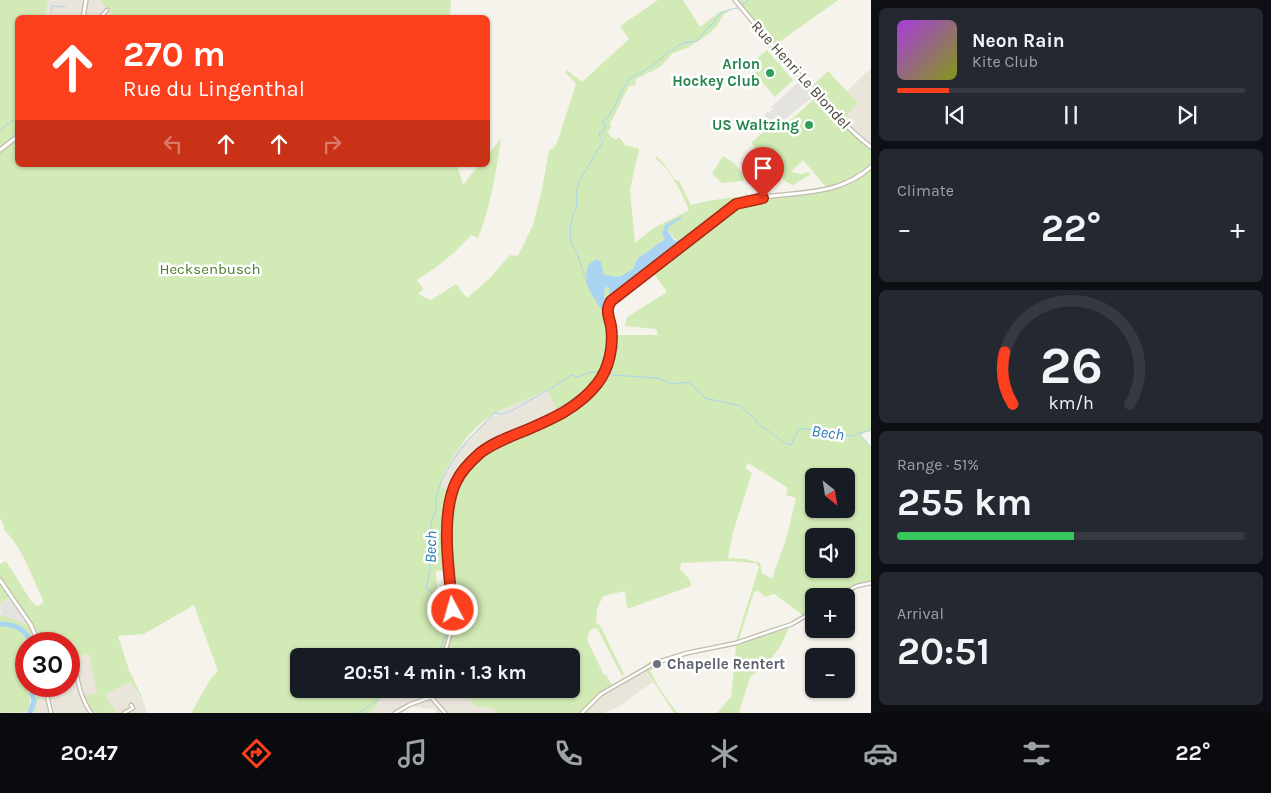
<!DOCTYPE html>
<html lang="en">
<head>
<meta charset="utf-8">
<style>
  :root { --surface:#171b24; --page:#242831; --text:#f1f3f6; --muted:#9ea1a6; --line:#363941; --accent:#fc3f1d }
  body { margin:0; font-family:Karla,sans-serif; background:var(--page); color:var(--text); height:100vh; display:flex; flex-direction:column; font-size:19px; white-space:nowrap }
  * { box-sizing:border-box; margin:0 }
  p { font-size:16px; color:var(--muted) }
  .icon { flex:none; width:28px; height:28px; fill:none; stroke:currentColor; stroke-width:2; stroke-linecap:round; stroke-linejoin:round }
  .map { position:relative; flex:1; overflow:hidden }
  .panel { display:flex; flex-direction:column; gap:8px; padding:8px; background:#0d0f14; width:400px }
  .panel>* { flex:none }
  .banner { position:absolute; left:15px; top:15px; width:475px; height:152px; border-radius:8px; box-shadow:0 1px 4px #0004; background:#fc3f1d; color:#fff; overflow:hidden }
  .needle { width:32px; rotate:150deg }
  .tools { position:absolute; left:805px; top:468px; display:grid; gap:10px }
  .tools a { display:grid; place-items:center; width:50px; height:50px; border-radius:8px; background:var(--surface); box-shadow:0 1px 4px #0004; font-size:25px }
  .speed { position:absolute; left:15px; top:632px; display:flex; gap:10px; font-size:25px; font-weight:700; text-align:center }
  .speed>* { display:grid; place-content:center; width:65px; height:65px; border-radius:50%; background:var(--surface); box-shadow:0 1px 4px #0004; line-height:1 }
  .speed .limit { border:8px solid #d22; background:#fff; color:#111 }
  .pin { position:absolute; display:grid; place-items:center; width:42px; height:42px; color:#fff; margin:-51px -21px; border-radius:50% 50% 50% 0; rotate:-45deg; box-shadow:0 0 5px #0007 }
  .pin .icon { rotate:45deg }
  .me { position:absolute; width:55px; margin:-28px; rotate:354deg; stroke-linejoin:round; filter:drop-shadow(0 0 4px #0008) }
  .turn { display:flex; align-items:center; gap:18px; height:105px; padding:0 25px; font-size:22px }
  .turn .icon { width:65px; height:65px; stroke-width:2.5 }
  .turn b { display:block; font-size:35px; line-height:42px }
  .lanes { display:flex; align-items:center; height:48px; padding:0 25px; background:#0003; justify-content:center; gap:25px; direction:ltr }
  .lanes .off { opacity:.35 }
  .big { font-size:38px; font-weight:700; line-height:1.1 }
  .panel .widget { flex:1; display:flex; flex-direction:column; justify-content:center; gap:8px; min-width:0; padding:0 18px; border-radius:8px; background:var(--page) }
  .panel .dial { align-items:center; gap:0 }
  .dial svg { height:130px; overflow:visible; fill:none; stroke:var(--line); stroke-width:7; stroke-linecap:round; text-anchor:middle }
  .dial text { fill:var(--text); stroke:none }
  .song { display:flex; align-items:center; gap:15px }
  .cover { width:60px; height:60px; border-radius:8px; background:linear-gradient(135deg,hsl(280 70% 55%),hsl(70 70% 35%)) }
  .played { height:5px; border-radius:2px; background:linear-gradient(90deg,var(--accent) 15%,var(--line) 15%) }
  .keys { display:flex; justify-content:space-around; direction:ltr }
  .heat { display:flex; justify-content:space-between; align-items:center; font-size:28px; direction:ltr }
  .charge { height:8px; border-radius:4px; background:linear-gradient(90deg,#34c759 51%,var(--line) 0) }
  .trip { position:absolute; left:290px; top:648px; width:290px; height:50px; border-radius:8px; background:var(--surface); box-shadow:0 1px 4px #0004; font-weight:700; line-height:50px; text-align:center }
  .menu { display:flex; height:80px; justify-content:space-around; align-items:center; background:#090b0e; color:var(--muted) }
  .menu .icon { width:35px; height:35px }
  .menu .on { color:var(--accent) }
  .menu b { font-size:22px; color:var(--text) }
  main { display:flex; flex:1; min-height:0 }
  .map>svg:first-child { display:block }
  .residential { fill:#eae5da }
  .green { fill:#d2eab5; fill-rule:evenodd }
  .parking { fill:#e5e3e0 }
  .water { fill:#a9d4f2 }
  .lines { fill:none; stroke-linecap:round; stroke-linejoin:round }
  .stream { stroke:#a9d4f2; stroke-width:1 }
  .river { stroke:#a9d4f2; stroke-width:5 }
  .minor-casing { stroke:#c2bbae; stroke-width:5 }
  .tertiary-casing { stroke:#c2bbae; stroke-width:5.5 }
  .minor { stroke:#fff; stroke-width:2.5 }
  .tertiary { stroke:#fff; stroke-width:3 }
  .route-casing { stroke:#a42913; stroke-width:12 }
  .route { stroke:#fc3f1d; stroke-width:9 }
  .leisure-dot { fill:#2e9e5b; stroke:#fff; stroke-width:2 }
  .worship-dot { fill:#6b7280; stroke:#fff; stroke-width:2 }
  .labels { text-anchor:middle; stroke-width:5; stroke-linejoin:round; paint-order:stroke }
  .leisure-label { font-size:15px; font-weight:bold; fill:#27864d; stroke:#fff; text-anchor:end }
  .street-label { font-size:15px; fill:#4b4439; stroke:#fff }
  .park-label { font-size:15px; fill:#4a7f2a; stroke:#fff }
  .worship-label { font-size:15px; font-weight:bold; fill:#5b616d; stroke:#fff; text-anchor:start }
  .water-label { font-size:16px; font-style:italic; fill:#2e7ab2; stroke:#fff }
</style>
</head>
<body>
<main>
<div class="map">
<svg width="871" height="713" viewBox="0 0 871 713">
  <rect width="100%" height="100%" fill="#f6f3ec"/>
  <!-- residential -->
  <g class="residential">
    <path d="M47 0H100L115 17 46 18Z"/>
    <path d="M871 68V146L843 119 858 103 847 91Z"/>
    <path d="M547 389 560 413 505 437 490 447V444L480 451 461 469 453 485 451 492 439 486 455 452 485 421 510 406Z"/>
    <path d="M75 644 78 656 89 654 97 693 83 696 93 713H36V706L41 697 44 696 43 686H69V645Z"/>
    <path d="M644 671 647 672 653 682 616 708 604 713H588L596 702 611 691 610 688Z"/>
    <path d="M131 682 140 698 142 697 147 713H117L113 706 110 704 106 694Z"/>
    <path d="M389 689H461L465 691 475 706 496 709 495 713H436L437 712 433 708 431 709 410 706 403 712 368 713 378 706 377 703Z"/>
  </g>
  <!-- green -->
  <g class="green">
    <path d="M0 0H47L46 17 18 18V165H457L463 185 479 165H488V155L501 138C496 173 491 205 478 238L471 235C455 253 438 267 417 280L423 289 418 294 431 300 456 284 467 298 490 278 510 255 518 256 533 225 541 194 549 151 554 148 558 140 576 84 565 72 567 70 582 82 629 39 620 26 658 0H683L700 27 721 11 731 10 724 14 716 27 706 36 687 48 673 53 660 67 636 79 635 85 629 86 610 124 611 128 608 131 610 136 616 140 619 137 625 145 639 149 630 190 635 243 652 229 689 210C683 195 669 167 655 158L657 156 665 165 674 179 679 181 691 205C709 200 726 198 745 196V192L749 198 826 187 803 160 791 172 803 174 806 172 811 174 793 185 786 182 751 143 773 124 779 131 816 97 840 123 843 119 841 117 842 116 813 85 828 71 858 103 843 119 871 146V432H866L861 435 871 447V584L858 587 840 596H814V613L789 626C784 645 767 667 750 677L739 713H717L731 697 736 646 680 657 664 662 651 670 650 671 660 689 677 713H674L647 672 644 671 610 689 611 691 596 701 588 713H495V709L475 706 465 692 461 689H571V656H470V651L449 648 446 656H423L412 653 410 656H299V689H389L377 703 378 706 368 713H191L211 678 218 671 194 605 144 634 118 636 129 670 142 697 141 698 131 682 106 694 110 704 113 706 117 713H93L82 696 97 693 89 654 78 656 75 644H55L52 634 37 637 39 644H26V649L24 650 26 656V686H29L30 705 35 702V699L40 694 39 687H43L44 696 40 697 36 706 37 712 0 713V614L29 625 8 598 0 604V564L6 561 31 601 37 606 44 602C33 580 22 546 4 530V526L0 518ZM726 207 727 209 609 288 605 287 603 297 605 307H602L588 284 590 265 597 259 601 262 604 275 619 277 633 269 637 259 665 239V225L681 219 670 226 667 230 677 241 688 235ZM652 271 667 292 627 317 625 326 656 329 658 335H612L607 309 615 300ZM547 390 559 413 490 446 491 443C473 456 456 470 451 492L440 486C447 462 465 435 485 420 504 407 527 399 547 390ZM748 463 788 488 786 495 796 498 787 536 772 579 762 573 760 563 745 559 728 558 733 532 752 473 745 468ZM814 476H846V509H814ZM814 536H846V569H814ZM728 561 756 563 759 567 736 641 727 644 686 652 647 663 646 665 612 685 606 675H604L587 640 589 631 595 628 598 630 622 676 624 674 600 625 596 623 597 609 603 596 625 591 627 609 691 586 690 580 680 569 681 563ZM448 567 452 599H447L446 590 438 592 437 590 436 571 445 570ZM759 591 765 597 774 594 804 616 795 622 771 628 739 640 754 592Z"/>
    <path d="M96 0H451L450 17 115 18 100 0Z"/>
    <path d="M732 0H838L775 45 769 46Z"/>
    <path d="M767 50 793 80 775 97 748 66Z"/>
    <path d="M723 156C732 161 743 169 744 181L722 183 712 174Z"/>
  </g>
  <!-- parking -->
  <g class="parking">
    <path d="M801 80 815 95 783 121 778 115 774 119 775 121 770 123 764 117 766 115 765 114 767 111 769 113 773 109 771 107Z"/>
    <path d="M11 597 30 625 1 615 0 604Z"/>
  </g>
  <!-- water -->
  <path class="water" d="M726 207 727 208 614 296 609 294V288L605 287 604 297 608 301 605 307 601 309C593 296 581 279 589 264L597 259 601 262 604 275 619 277 633 269 637 259 665 239 662 234 665 225 680 217 682 218 670 226 667 230 674 240 677 241 688 235Z"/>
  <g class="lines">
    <!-- stream -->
    <g class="stream">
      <path d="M742 5 748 0"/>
      <path d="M52 6 65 7"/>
      <path d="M51 12 52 7"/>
      <path d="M50 18V17"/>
      <path d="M0 130 18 117"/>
      <path d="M599 303 590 292 576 250C568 241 570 228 572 218 573 213 576 210 577 206L576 203 577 197 576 195 579 182 603 141 600 138 599 132 602 133 605 126 602 122C615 113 618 95 627 82 629 78 633 77 637 75 643 71 665 58 667 52L674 50 677 46 684 43 697 41 710 25H712C718 13 724 10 738 8"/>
      <path d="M601 306C611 325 612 345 605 365"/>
      <path d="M607 373 613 375 657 378 673 384 690 382 696 390 699 391 705 398 740 406 756 420 758 424 787 444 791 445 799 428 852 436 871 429"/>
      <path d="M860 435 871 447"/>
      <path d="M437 656C441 649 443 642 445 634 455 608 446 604 426 588L430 569 431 522 436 511V498L441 482 451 463 467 441 495 413 503 414 511 411 555 386 571 375 578 377 587 373 602 371"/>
      <path d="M359 713 379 699 387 689"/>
    </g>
    <!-- river -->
    <g class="river">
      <path d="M0 624C15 624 26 629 32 644"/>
      <path d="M30 713 34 701 32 694 34 686"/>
    </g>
    <defs>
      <g id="minor">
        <path d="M100 18 107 10"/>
        <path d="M837 596 857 586 871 583"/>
        <path d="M72 648C77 672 77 693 91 713"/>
        <path d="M444 656 454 620 448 566"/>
        <path d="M45 686 51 713"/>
        <path d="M431 697 445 713"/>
        <path d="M428 698 432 689"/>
        <path d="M124 713 133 708 131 705"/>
        <path d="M395 713 409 705 431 697 434 689"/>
        <path d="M582 713 601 694 655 663 687 653 736 643 792 624 814 611"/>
      </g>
      <g id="tertiary">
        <path d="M735 0C763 34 791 67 821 99 837 116 852 133 871 147"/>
        <path d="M83 18 86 0"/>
        <path d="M0 150 18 136"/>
        <path d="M448 566C443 516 447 466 499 442 527 429 556 420 580 401 593 391 604 377 609 361 612 351 612 337 611 327 610 321 607 315 607 309L614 298 736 204C782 187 830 203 871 167"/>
        <path d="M0 580 31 625 39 644"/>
      </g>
    </defs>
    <!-- minor casing -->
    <use href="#minor" class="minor-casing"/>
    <!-- tertiary casing -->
    <use href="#tertiary" class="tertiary-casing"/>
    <!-- minor -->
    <use href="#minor" class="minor"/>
    <!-- tertiary -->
    <use href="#tertiary" class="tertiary"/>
  </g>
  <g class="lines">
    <defs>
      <path id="route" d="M453 610C449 573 440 516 456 482 461 471 471 461 480 453 493 443 509 437 524 431 552 419 578 408 597 384 609 369 614 346 611 326 609 316 605 311 611 301L736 204 763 198"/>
    </defs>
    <!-- route casing -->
    <use href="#route" class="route-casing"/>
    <!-- route -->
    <use href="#route" class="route"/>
  </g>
  <!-- markers -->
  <g class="leisure-dot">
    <circle cx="770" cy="73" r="5"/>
    <circle cx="809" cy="125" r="5"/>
  </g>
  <circle class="worship-dot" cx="657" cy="664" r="5"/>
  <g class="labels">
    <!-- leisure labels -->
    <g class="leisure-label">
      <text x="760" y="69">Arlon<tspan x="760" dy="17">Hockey Club</tspan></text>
      <text x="799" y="130">US Waltzing</text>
    </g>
    <!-- street labels -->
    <g class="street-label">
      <text transform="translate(801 75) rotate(48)" y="5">Rue Henri Le Blondel</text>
    </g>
    <!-- park labels -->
    <g class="park-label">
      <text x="210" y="274">Hecksenbusch</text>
    </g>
    <!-- worship labels -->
    <g class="worship-label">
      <text x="667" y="669">Chapelle Rentert</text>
    </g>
    <!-- water labels -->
    <g class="water-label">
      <text transform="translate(828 432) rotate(8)" y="6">Bech</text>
      <text transform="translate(430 547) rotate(-89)" y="6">Bech</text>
    </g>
  </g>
</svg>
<div class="tools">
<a><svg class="needle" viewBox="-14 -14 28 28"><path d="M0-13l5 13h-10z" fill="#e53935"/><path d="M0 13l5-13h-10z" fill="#9ea1a6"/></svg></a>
<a><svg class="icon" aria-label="sound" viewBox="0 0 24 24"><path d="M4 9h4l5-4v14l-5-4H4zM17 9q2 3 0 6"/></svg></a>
<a>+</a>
<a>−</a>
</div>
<div class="speed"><div class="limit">30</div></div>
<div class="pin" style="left:763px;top:198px;background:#d93025"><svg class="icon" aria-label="arrive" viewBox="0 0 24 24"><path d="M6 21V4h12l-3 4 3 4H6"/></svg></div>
<svg class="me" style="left:453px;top:610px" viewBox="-20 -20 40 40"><circle r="17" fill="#fc3f1d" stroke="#fff" stroke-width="3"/><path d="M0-11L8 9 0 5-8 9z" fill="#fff"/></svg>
<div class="trip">20:51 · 4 min · 1.3 km</div>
<div class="banner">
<div class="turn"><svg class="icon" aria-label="ahead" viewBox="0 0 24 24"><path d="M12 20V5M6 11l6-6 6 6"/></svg><div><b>270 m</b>Rue du Lingenthal</div></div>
<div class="lanes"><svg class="icon off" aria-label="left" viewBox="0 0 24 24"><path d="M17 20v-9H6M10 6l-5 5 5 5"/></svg><svg class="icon" aria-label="ahead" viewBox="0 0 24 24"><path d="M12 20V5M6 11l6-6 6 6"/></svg><svg class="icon" aria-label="ahead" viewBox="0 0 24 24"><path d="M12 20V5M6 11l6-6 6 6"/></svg><svg class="icon off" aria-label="right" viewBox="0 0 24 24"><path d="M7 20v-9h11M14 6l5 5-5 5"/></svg></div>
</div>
</div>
<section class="panel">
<div class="widget">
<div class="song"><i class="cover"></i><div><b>Neon Rain</b><p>Kite Club</p></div></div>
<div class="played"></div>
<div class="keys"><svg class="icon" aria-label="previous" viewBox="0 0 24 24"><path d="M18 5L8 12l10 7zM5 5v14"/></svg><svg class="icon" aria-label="pause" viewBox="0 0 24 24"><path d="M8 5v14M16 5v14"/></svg><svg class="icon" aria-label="next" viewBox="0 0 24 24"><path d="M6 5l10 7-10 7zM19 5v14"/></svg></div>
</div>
<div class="widget"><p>Climate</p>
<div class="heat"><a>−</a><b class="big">22°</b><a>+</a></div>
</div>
<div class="widget dial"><svg viewBox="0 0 100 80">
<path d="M14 69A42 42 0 1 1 86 69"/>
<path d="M14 69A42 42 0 0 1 9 37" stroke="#fc3f1d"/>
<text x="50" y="56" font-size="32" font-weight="700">26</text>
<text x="50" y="72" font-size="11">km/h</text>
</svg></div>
<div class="widget"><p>Range · 51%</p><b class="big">255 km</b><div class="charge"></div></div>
<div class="widget"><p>Arrival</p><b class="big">20:51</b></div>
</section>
</main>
<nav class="menu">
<b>20:47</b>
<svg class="icon on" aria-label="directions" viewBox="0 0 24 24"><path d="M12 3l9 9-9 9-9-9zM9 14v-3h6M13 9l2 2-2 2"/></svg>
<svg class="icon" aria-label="music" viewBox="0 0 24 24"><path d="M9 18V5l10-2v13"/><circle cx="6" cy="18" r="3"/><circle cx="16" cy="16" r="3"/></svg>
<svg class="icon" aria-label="phone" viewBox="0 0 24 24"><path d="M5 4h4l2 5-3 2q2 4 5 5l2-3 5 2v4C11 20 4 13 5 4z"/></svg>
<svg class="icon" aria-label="climate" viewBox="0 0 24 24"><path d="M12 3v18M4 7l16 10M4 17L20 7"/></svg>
<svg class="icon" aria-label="car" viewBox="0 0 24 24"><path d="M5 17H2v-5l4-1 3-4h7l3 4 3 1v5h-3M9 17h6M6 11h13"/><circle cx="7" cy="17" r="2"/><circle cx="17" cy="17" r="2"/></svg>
<svg class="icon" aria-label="filters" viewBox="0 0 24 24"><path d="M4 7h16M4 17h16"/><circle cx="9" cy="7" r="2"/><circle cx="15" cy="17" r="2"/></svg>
<b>22°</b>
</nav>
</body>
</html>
